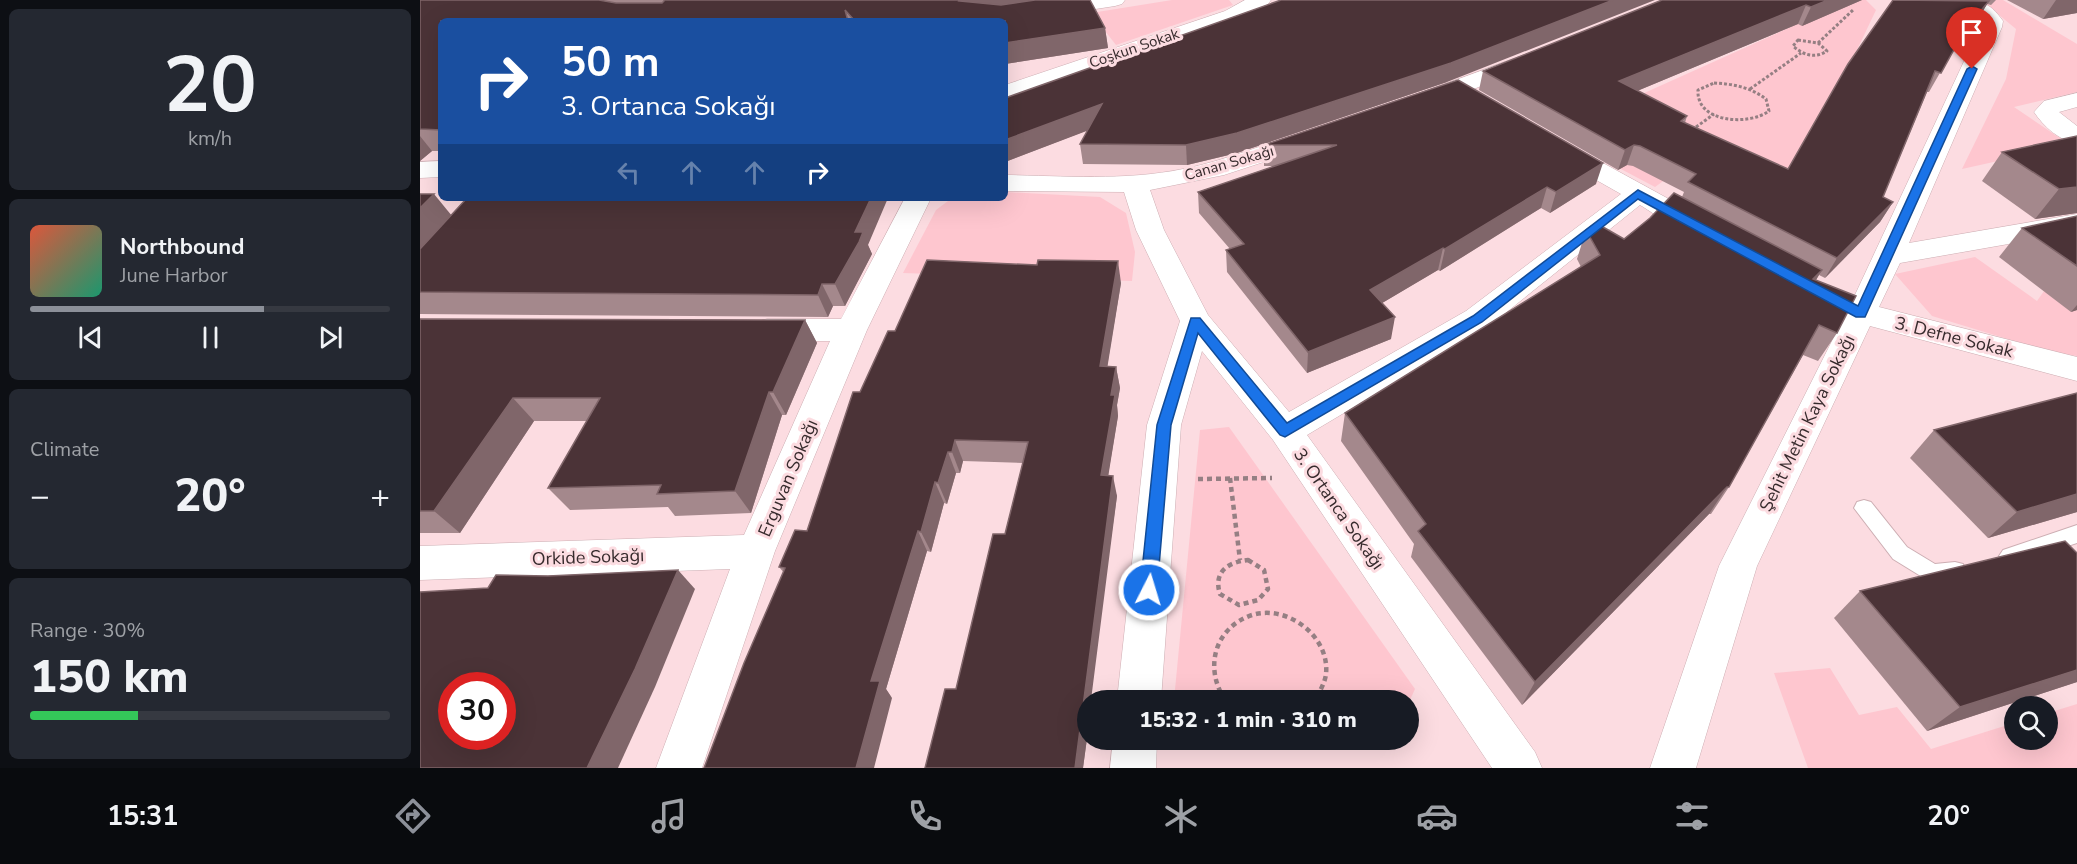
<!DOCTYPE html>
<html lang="en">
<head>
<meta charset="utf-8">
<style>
  :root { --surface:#171b24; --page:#242831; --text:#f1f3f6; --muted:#9ea1a6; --line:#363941; --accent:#8c9099 }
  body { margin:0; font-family:"Nunito Sans",sans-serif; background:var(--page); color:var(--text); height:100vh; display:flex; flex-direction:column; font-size:22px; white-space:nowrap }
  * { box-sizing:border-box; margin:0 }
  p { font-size:20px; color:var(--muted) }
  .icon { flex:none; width:33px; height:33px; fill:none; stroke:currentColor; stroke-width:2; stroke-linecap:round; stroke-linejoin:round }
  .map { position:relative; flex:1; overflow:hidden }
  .side { display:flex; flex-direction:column; gap:9px; padding:9px; background:#0d0f14; width:420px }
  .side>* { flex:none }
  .banner { position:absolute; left:18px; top:18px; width:570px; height:183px; border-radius:9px; box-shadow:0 6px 24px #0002; background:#1a4fa0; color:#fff; overflow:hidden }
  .fabs { position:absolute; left:1584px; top:696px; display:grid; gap:12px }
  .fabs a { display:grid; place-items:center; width:54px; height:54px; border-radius:50%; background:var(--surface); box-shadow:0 6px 24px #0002; font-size:30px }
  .speed { position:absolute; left:18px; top:672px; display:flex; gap:12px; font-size:30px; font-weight:700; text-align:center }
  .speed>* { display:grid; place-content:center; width:78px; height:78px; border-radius:50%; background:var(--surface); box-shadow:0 6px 24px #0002; line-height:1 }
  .speed .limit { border:9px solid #d22; background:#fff; color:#111 }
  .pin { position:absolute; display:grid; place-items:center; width:51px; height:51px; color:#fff; margin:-62px -26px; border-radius:50% 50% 50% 0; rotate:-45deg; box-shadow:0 0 6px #0007 }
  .pin .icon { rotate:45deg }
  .me { position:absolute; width:66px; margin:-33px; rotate:5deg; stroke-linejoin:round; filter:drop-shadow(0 0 4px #0008) }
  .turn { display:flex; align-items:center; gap:21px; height:126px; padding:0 24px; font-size:27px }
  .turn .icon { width:78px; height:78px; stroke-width:2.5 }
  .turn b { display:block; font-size:42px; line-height:51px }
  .lanes { display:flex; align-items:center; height:57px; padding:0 24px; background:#0003; justify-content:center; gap:30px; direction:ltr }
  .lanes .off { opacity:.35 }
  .big { font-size:45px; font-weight:800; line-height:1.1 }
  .side .widget { flex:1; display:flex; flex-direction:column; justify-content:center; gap:9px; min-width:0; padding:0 21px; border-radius:9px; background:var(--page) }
  .side .dial { align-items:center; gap:0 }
  .dial b { font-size:78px; line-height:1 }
  .song { display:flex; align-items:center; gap:18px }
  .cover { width:72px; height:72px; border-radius:9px; background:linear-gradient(135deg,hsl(10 70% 55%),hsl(160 70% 35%)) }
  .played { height:6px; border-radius:3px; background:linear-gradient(90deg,var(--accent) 65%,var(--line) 65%) }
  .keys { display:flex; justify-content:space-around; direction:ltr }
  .heat { display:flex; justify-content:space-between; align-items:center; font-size:33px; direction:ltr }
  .charge { height:9px; border-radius:4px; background:linear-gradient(90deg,#34c759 30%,var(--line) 0) }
  .trip { position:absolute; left:657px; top:690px; width:342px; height:60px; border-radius:30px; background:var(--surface); box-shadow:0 6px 24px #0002; font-weight:800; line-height:60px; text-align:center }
  .dock { display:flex; height:96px; justify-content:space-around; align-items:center; background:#090b0e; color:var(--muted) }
  .dock .icon { width:42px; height:42px }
  .dock .selected { color:var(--accent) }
  .dock b { font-size:27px; color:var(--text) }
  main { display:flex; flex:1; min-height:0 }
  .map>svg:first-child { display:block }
  .green { fill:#fec6cf }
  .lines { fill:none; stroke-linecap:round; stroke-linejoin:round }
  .lane-casing { stroke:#cdaeb3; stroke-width:2 }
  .street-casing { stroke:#cdaeb3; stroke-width:1 }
  .path-far1 { stroke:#957f83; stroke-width:3; stroke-dasharray:3 2; stroke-linecap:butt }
  .path { stroke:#957f83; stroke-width:4.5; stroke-dasharray:5 4; stroke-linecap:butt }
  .lane { fill:#fff; fill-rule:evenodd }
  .street { fill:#fff; fill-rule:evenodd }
  .wall { fill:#a4888c }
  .shaded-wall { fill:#80666a }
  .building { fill:#4b3337; stroke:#80666a; stroke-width:1.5; fill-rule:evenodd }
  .route { fill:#1a73e8; stroke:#114b97; stroke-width:1.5 }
  .labels { text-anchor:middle; stroke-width:6; stroke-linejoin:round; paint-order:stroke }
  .far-street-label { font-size:15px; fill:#372b2d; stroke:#fcdce1 }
  .street-label { font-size:18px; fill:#372b2d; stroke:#fcdce1 }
</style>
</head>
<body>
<main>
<section class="side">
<div class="widget dial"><b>20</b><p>km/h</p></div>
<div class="widget">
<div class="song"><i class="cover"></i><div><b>Northbound</b><p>June Harbor</p></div></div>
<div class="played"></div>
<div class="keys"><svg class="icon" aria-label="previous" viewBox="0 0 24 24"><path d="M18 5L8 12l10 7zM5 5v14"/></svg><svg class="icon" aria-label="pause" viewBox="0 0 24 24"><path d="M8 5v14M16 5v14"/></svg><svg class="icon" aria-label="next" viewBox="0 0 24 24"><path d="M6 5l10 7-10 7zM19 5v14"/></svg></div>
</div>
<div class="widget"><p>Climate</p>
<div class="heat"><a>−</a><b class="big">20°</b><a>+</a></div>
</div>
<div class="widget"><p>Range · 30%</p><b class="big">150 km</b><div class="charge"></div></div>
</section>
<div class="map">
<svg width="1657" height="768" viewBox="0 0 1657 768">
  <rect width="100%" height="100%" fill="#fcdce1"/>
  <!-- green -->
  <g class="green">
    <path d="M752 0H809L813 5 696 45 671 13Z"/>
    <path d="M1431 0H1446L1456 10 1369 193 1283 152 1235 187 1199 168 1202 103Z"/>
    <path d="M1561 0H1583L1657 44V92L1594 107 1650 145 1542 169 1586 79 1596 29Z"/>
    <path d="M585 192 680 197 706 213 715 252 712 281 483 273 516 210 532 198H585Z"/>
    <path d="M1555 257 1617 301 1624 291 1651 311 1657 310V356L1627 351 1512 316 1475 274Z"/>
    <path d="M809 427 995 689 989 702 754 700 780 430Z"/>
    <path d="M1410 668 1439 715 1477 707 1511 749 1594 723V740H1628V713L1657 704V768H1388L1354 673Z"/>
  </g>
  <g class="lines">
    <defs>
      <g id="lane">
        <path d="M1444 500 1451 502 1487 547 1515 564 1535 562 1543 564 1546 571 1543 578 1512 583 1473 559 1434 508 1437 502Z"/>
        <path d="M1657 525V543L1590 565 1583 562 1579 556 1583 550Z"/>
      </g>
      <g id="street">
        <path d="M654 0H705L702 4 695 6 585 23V21H546L549 16 557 15Z"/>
        <path d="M825 0H851L848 4 819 19 585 100V85L805 11Z"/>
        <path d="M1534 0C1558 0 1568 0 1583 21L1582 27 1489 243 1657 214V232L1480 263 1459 307 1657 357V381L1450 326 1337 566 1276 768H1230L1299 566 1424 317 1411 311 1407 304 1411 297 1422 294 1434 297 1560 27V18Z"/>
        <path d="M1104 55 1112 57 1115 62 1112 67 1011 105 1003 107 995 105 991 100 995 95Z"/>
        <path d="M1657 93V107L1639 112 1657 126V144C1639 140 1624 127 1614 112L1624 101Z"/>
        <path d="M886 132 895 135 899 140 895 145 804 175 730 190 744 230 788 315 869 412 1046 311 1201 194 1132 155 1128 150 1132 145 1141 142 1150 145 1289 221 1293 227 1289 233C1266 239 1240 217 1220 205L1068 327 887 435 1115 752 1122 768H1072L853 440 782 351 761 425 741 700H697L727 425 760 321 716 230 704 192 585 191V175C644 176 705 181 763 169 805 161 845 143 886 132Z"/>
        <path d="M21 161V177L0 178V162Z"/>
        <path d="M485 198H511L447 330 355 551 282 768H236L310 569 0 580V546L324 535 410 341H347L336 338 331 330 336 322 347 319H421Z"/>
        <path d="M693 740H737L736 768H690Z"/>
      </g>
    </defs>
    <!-- lane casing -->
    <use href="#lane" class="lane-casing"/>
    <!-- street casing -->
    <use href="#street" class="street-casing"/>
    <!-- path-far1 -->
    <g class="path-far1">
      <path d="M1378 40 1398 43 1407 51C1395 59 1383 55 1373 46Z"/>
      <path d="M1398 43 1433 10"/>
      <path d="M1294 83C1313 84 1330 87 1346 99L1349 111C1329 126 1276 123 1278 90Z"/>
      <path d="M1330 89 1381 53"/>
      <path d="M1272 130 1294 114"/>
    </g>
    <!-- path -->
    <g class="path">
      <path d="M810 478 820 560"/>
      <path d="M778 479 852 478"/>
      <path d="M828 560 844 570 848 589 838 600 819 605 800 594C793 572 808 562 828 560Z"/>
      <path d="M805 700C784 668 794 628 832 615 868 604 910 637 906 674 905 683 899 692 896 700"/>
    </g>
    <!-- lane -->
    <use href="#lane" class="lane"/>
    <!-- street -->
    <use href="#street" class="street"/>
  </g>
  <!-- wall -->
  <g class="wall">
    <path d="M0 0H670L685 28 688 48 585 64V21H21V151H12L0 161Z"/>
    <path d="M1242 0H1442L1382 26 1378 24 1217 91 1267 116 1265 123 1368 169 1473 0H1576L1571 5 1567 4 1558 19 1537 43 1509 92H1507L1463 197 1473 202 1460 222 1405 278 1399 275 1396 280 1417 333 1398 361 1383 355 1309 487 1291 514H1289L1102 705 991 557 994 544 921 441 925 413 1161 267 1157 259 1166 230 1204 239 1262 197 1264 192 1213 166 1207 165 1198 170 1059 90 1063 71Z"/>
    <path d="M1587 0H1657V13L1623 19Z"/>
    <path d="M1038 80 1176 184 1130 213 1121 208 1020 271 1018 270 962 303 971 339 887 373 807 272 806 250 810 249 779 213 778 192 855 166H844V145Z"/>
    <path d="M1027 82 817 153 767 165 663 164 660 144 668 130 585 162V98Z"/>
    <path d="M1657 136V213L1615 219 1562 181 1582 152Z"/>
    <path d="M0 194 31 215 448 245 452 254 425 306H413L408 317 0 314Z"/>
    <path d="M1657 216V310L1651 312 1579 257 1602 228Z"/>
    <path d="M701 283 687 366 696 367 700 388 697 405 698 416 688 475 697 496 668 700V731L663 768 536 689 585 534 603 463 543 461 540 473H536L527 504 524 503 511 552 507 551 466 689 472 698 359 567 387 531 440 392 475 331Z"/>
    <path d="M0 319 385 320 397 343 366 415H362L331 513 255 516 248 507 150 510 128 488 167 421H114L40 533H0Z"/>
    <path d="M1657 393V512L1568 538 1490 458 1514 430Z"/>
    <path d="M1440 591 1657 682 1507 731 1414 618Z"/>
  </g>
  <!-- shaded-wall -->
  <g class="shaded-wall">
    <path d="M540 0H645L549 14 539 1Z"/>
    <path d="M1193 0H1235L1027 82 817 153 767 165 766 145Z"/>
    <path d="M1408 0H1442L1382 26 1391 7Z"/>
    <path d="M1636 0H1657V13L1623 19Z"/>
    <path d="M1569 1 1558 19 1534 47 1546 28Z"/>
    <path d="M1386 5 1378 24 1193 101 1199 81Z"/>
    <path d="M685 28 688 48 585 64V43Z"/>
    <path d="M682 104 685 124 585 162V140Z"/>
    <path d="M0 136 12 151 0 161Z"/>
    <path d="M1214 145 1207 165 1198 170 1205 150Z"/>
    <path d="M1183 163 1176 184 1130 213 1136 192Z"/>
    <path d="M1127 187 1121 208 1020 271 1025 249Z"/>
    <path d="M1657 187V213L1615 219 1639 189Z"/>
    <path d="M14 194 32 216 0 250V208Z"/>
    <path d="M451 198H468L448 245 452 254 425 306 415 284 435 232Z"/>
    <path d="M1473 202 1460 222 1405 278 1417 258Z"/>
    <path d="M1023 248 1018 270 947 312 950 290Z"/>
    <path d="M698 261 701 283 684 388 680 366Z"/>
    <path d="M1402 270 1385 298 1393 279Z"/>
    <path d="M402 284 413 306 408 317 398 295Z"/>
    <path d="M1657 305V310L1651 312Z"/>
    <path d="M975 317 971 339 887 373 888 352Z"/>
    <path d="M385 320 397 343 366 415 353 392Z"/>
    <path d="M696 367 700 388 697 405 698 416 685 496 681 475 691 395Z"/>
    <path d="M349 392 362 415 331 513 315 491Z"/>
    <path d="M93 398 114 421 40 533 14 511Z"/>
    <path d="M535 440 543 461 540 473 532 452Z"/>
    <path d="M528 452 536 473 527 504 518 483Z"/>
    <path d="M693 476 697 496 671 700H668V731L663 768H655Z"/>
    <path d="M515 482 524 503 511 552 501 532Z"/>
    <path d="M1307 487 1289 514 1102 705 1115 682Z"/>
    <path d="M1657 494V512L1568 538 1597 512Z"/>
    <path d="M498 531 507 551 466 689 472 698 454 768H436L451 681Z"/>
    <path d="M258 570 275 589 235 687 198 768H167Z"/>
    <path d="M1657 670V682L1507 731 1540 707Z"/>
  </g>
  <!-- building -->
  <g class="building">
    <path d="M0 0H179L196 3H242L244 1V0H540L539 1 581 5 615 0H670L685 28 585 43V21H435L425 10 428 21H21V130L0 129Z"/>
    <path d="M861 0H1193L1031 63 817 133 766 145 660 144 682 104 585 140V98Z"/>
    <path d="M1242 0H1408L1391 7 1386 5 1199 81 1267 116 1261 121 1368 169 1428 64 1473 0 1569 1 1546 28 1521 73 1515 71 1463 197 1473 202 1417 258 1268 182 1276 174 1220 146 1214 145 1205 150 1063 71Z"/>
    <path d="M1038 80 1183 163 1136 192 1127 187 1025 249 1023 248 950 290 975 317 888 352 806 250 824 244 778 192 917 145H844Z"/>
    <path d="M1657 136V187L1639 189 1582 152Z"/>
    <path d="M1254 193 1402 270 1393 279 1436 296 1417 333 1399 325 1309 487H1307L1115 682 998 531 1006 524 925 413 1180 255 1166 230 1176 223 1204 239 1230 218Z"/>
    <path d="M0 194H14L0 208Z"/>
    <path d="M47 198H451L435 232H443L439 242 415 284H402L398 295 0 292V249Z"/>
    <path d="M1657 216V266L1602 228Z"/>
    <path d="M507 260 617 265 618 260 698 261 680 366 696 367 691 395H695L681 475 693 476 655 768H505L525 689H536L573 534H585L608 442 535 440 532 452H528L518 483 515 482 501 532 498 531 451 681H460L436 768H284L324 663 365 568 359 567 375 530 387 531 433 392H440L468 331H475Z"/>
    <path d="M0 319 385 320 353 392H349L315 491 237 494 241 485 128 488 180 398H93L14 511H0Z"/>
    <path d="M1657 393V494L1597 512 1514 430Z"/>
    <path d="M1645 541 1657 553V670L1540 707 1440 591Z"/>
    <path d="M258 570 215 669 167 768H0V592L68 588 76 575 128 576ZM32 686H82V736H32Z"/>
  </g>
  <!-- route -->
  <path class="route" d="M1552 66 1557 69 1445 317H1436L1218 199 1062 322 865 437 860 435 778 333 751 425 737 590 735 595 729 597 723 595 720 590 737 425 771 318H780L867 423 1053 316 1218 190 1438 306 1547 69Z"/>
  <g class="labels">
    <!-- far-street labels -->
    <g class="far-street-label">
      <text transform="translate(714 48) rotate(-19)" y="5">Coşkun Sokak</text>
      <text transform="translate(809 163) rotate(-16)" y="5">Canan Sokağı</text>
    </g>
    <!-- street labels -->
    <g class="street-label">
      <text transform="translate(1534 337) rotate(14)" y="6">3. Defne Sokak</text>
      <text transform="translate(1387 423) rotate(-64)" y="6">Şehit Metin Kaya Sokağı</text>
      <text transform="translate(368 478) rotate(-67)" y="6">Erguvan Sokağı</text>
      <text transform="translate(919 509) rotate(55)" y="6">3. Ortanca Sokağı</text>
      <text transform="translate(168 557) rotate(-2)" y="6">Orkide Sokağı</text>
    </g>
  </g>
</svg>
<div class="fabs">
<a><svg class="icon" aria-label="search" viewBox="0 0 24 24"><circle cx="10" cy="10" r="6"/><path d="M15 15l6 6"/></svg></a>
</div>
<div class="speed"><div class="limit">30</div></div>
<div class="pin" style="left:1552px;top:69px;background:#d93025"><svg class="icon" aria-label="arrive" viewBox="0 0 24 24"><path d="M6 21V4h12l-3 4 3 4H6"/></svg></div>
<svg class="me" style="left:729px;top:590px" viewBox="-20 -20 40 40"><circle r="17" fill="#1a73e8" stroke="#fff" stroke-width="3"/><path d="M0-11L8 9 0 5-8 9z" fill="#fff"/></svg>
<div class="trip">15:32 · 1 min · 310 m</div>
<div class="banner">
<div class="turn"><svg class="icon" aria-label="right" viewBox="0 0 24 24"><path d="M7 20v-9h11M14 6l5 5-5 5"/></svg><div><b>50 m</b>3. Ortanca Sokağı</div></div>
<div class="lanes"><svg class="icon off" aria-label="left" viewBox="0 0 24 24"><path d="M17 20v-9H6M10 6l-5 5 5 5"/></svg><svg class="icon off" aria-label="ahead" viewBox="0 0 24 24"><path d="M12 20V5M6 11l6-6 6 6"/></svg><svg class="icon off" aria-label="ahead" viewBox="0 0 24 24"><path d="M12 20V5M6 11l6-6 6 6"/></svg><svg class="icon" aria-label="right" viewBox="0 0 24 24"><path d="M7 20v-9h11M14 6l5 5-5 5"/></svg></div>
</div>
</div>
</main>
<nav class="dock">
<b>15:31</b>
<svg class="icon selected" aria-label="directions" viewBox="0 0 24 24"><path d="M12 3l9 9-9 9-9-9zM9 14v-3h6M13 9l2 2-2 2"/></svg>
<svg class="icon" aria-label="music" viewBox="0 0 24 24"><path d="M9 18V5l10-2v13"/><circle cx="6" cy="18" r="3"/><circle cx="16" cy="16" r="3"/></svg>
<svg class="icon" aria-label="phone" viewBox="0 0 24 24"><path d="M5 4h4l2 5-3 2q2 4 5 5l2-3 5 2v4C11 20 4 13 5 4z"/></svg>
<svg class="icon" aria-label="climate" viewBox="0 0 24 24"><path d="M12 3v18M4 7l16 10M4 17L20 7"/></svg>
<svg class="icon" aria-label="car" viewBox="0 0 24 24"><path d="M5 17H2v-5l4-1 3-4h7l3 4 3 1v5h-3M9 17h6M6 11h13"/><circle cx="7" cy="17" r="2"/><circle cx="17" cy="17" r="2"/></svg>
<svg class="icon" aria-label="filters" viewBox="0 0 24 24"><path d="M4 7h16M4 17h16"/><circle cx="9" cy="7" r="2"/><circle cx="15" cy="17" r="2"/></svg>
<b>20°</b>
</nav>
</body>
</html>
